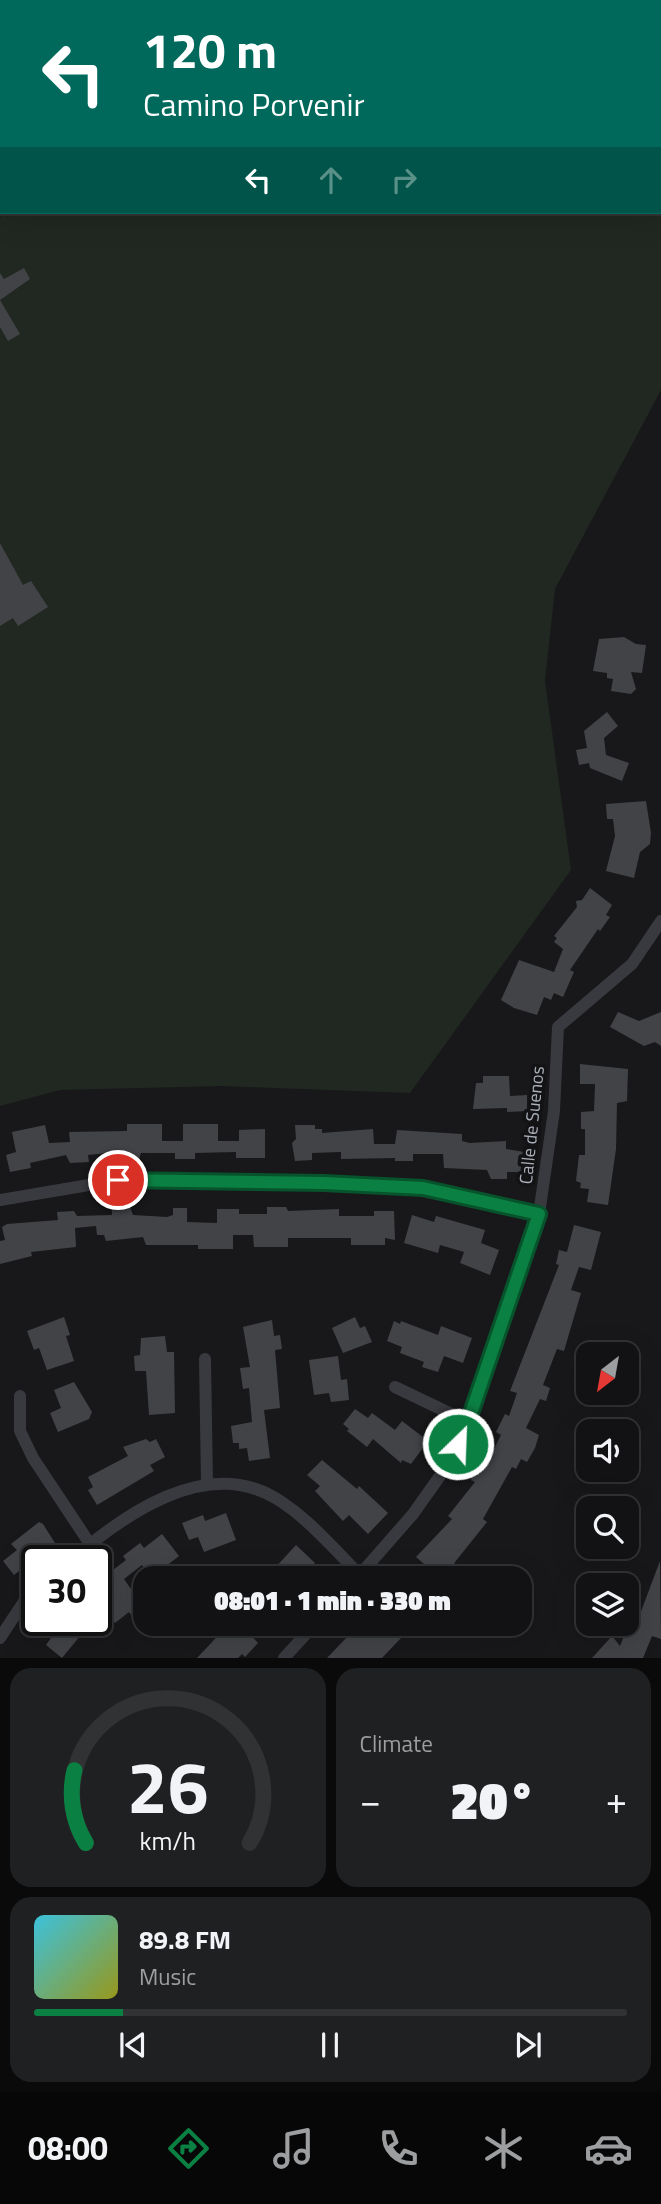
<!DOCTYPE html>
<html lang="en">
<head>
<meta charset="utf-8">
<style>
  :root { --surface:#121214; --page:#1f2022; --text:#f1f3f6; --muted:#9c9ea0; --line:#313234; --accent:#0b8043 }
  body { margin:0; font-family:"Titillium Web",sans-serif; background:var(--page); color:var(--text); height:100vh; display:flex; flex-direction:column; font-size:26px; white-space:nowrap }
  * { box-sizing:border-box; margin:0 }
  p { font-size:23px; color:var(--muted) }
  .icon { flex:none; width:38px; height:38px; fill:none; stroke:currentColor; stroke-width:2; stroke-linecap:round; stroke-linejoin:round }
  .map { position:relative; height:1658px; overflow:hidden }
  .side { display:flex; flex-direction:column; gap:10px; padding:10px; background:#0a0a0b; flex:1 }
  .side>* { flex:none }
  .banner { position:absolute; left:0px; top:0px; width:662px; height:214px; box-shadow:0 7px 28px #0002,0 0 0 2px var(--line); background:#00695c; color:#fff; overflow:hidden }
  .needle { width:46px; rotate:211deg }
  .buttons { position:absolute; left:576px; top:1342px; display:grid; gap:14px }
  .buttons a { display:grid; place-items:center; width:63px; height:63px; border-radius:14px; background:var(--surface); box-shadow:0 7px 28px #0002,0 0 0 2px var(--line); font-size:35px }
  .speed { position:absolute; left:21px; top:1545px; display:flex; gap:14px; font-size:35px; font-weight:700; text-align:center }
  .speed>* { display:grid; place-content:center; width:91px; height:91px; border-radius:50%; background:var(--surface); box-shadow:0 7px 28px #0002,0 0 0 2px var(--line); line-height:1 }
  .speed .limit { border:4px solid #111; border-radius:10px; background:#fff; color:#111 }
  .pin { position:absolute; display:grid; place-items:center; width:60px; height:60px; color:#fff; margin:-30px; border:4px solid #fff; border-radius:50%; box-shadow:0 2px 7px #0007 }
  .me { position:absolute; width:77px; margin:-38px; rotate:24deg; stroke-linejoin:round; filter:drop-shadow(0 0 5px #0008) }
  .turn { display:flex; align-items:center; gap:24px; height:147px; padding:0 28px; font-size:32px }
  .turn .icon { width:91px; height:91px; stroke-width:2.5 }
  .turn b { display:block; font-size:49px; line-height:60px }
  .lanes { display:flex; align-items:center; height:66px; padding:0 28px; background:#0003; justify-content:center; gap:35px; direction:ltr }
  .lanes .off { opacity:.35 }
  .big { font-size:52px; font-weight:800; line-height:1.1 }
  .side .card { flex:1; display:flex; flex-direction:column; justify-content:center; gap:10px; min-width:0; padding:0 24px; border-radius:21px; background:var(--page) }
  .side .dial { align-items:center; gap:0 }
  .dial svg { height:182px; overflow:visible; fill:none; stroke:var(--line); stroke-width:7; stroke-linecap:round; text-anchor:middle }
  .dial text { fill:var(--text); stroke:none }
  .song { display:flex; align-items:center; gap:21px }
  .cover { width:84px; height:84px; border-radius:10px; background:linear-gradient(135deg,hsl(190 70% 55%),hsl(60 70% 35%)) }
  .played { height:7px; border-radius:4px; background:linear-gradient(90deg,var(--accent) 15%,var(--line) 15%) }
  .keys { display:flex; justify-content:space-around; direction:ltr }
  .heat { display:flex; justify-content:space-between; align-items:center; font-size:38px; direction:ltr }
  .side .tiles { flex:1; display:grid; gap:10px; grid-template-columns:1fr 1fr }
  .card:last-child { grid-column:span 2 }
  .trip { position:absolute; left:133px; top:1566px; width:399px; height:70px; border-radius:21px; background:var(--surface); box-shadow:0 7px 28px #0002,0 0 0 2px var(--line); font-weight:800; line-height:70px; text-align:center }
  .menu { display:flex; height:112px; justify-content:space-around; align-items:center; background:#070708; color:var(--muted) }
  .menu .icon { width:49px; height:49px }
  .menu .on { color:var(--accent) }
  .menu b { font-size:32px; color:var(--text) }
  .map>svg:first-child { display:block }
  .green { fill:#202821 }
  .building { fill:#424347 }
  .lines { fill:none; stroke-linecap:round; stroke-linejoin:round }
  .street { stroke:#393a3f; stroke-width:12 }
  .route-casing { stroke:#07532c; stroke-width:18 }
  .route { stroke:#0b8043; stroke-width:12 }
  .labels { text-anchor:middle; stroke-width:7; stroke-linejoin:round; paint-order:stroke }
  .street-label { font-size:18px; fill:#aaafb9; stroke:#131315 }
</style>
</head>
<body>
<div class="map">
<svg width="661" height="1658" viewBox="0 0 661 1658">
  <rect width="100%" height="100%" fill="#18181a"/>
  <!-- green -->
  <path class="green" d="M229 0H661V390L555 589 545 681 571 870 410 1093 221 1086 60 1090 0 1106V217L9 212H660V2Z"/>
  <!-- building -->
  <g class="building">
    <path d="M24 268 30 279 0 300 20 334 8 341 0 327V273L4 279Z"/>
    <path d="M0 543 23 585 31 581 48 607 18 626 13 618 0 626Z"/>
    <path d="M624 637 636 644 646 645 642 673 631 672 636 689 631 694 611 691 613 679 607 678V673L593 671 599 639Z"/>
    <path d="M607 712 618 726 604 738 606 755 629 763 622 781 590 768 589 763 579 765 576 750 587 748 584 731Z"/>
    <path d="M646 801 651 833 650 844 640 852 634 878 606 871 615 836 613 819H607L606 804Z"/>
    <path d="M590 888 612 905 606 915 610 917 600 931 598 929 570 970 574 972 563 997 554 993 551 1000 544 997 537 1015 514 1008 501 1000 519 960 554 972 563 949 554 942 557 938 554 936 577 907 576 901 582 900Z"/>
    <path d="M618 1012 639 1021 661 1012V1046L655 1042 644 1046 610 1027Z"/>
    <path d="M580 1064 628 1069 627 1101 617 1103 616 1149 608 1205 587 1202 589 1189 580 1188 581 1183 576 1181 579 1155H585V1129H581V1112L594 1111 595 1084H580Z"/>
    <path d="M483 1076H509L510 1096 527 1095V1111L507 1112V1108L473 1109 476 1083H483Z"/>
    <path d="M127 1124H162V1141H183V1124H218V1141H239V1130L265 1129V1158H236V1152L195 1153V1159H175V1153H141L139 1159H118V1152L88 1155 89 1162 70 1163 66 1155 30 1163 31 1168 10 1172 6 1155 16 1152 12 1132 45 1125 49 1143 70 1142 69 1132 127 1131Z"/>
    <path d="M295 1125H315V1129H322V1133L373 1129 374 1144H395L397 1130 462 1134V1141L470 1143 506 1141V1149L524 1152V1172H507V1179H491L487 1170 444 1168 443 1154H413V1161H395V1158L341 1159V1152L312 1153V1160L295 1161 292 1143 296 1139Z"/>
    <path d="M112 1207H130L133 1215 167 1217 173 1215V1208H187V1222L217 1223V1209H239V1214H267V1207H286L288 1211 339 1209V1216H374V1211H394L395 1240 385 1238V1245H351V1238H288V1247H254L253 1235H233V1249H198V1245H146L143 1237 106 1241 104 1235H97L96 1226 75 1228 76 1247 31 1252 32 1256 0 1264V1241L5 1240 2 1227 7 1224 58 1220 57 1212 74 1211 77 1216 112 1215Z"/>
    <path d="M412 1215 434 1222 436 1216 485 1230 481 1243 499 1250 490 1275 460 1263 464 1252 440 1245 438 1253 404 1243Z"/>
    <path d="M574 1225 601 1232 591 1270 579 1267 571 1290 581 1293 564 1351 557 1349 543 1385 550 1388 546 1401 540 1399 526 1428 539 1435 535 1448 527 1462 521 1459 516 1469 512 1467 483 1519 487 1522 455 1562 453 1569 465 1578H413L424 1564 416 1557 452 1519 448 1516 475 1482 471 1480 479 1464 486 1465 501 1435 496 1432 505 1414 509 1416 517 1393 510 1391 559 1265 556 1264 559 1250 567 1252Z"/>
    <path d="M64 1317 70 1335 66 1336 74 1361 47 1370 39 1348 34 1350 27 1331Z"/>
    <path d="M355 1317 360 1328 365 1326 372 1342 343 1353 332 1328Z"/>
    <path d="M272 1320 274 1336 280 1335 282 1349 275 1350 280 1408 264 1410 270 1458 249 1461 247 1448 239 1449V1443H233L231 1426 252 1422 249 1388 243 1389 240 1368 250 1367 243 1327Z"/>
    <path d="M394 1321 400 1324 401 1321 438 1335 441 1326 472 1338 463 1363 444 1356 438 1372 422 1367 424 1362 400 1353 402 1347 387 1341Z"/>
    <path d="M165 1336 167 1352H174L175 1413 149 1415 146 1371H135L134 1356 140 1355 141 1338Z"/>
    <path d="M338 1356 341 1380 347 1379 349 1400 331 1402 329 1393 314 1395 309 1360Z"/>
    <path d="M74 1382 92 1412 89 1419 58 1432 50 1413 61 1408 54 1390Z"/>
    <path d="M355 1409 368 1418 372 1413 395 1430 402 1421 428 1441 411 1464 402 1460 401 1463 373 1439 367 1447 347 1431 349 1429 343 1424Z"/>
    <path d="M146 1439 150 1442 156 1439 165 1457 150 1465 154 1471 97 1505 88 1490 93 1487 88 1477 128 1456 123 1447Z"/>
    <path d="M322 1460 357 1489 359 1486 388 1513 368 1534 349 1515 343 1521 315 1491 320 1486 307 1475Z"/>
    <path d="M226 1513 236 1540 204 1552 198 1537 189 1540 182 1523 203 1515 205 1521Z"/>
    <path d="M39 1522 43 1524 55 1543 14 1575 3 1561 17 1550 11 1544Z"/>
    <path d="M162 1534 179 1556 151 1578 142 1565 124 1579 145 1609 133 1618 129 1612 115 1623 96 1599V1583L126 1560 123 1556 140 1543 144 1548Z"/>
    <path d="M296 1545 315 1563 301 1578H284L274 1569Z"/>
    <path d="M660 1561 661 1639 652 1636 643 1658H592L612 1636 620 1646 634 1611 640 1614Z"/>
    <path d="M55 1620H73L85 1630 62 1658 46 1645 53 1635 47 1631Z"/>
    <path d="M229 1624H258L249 1633 258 1643 245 1657 242 1654 238 1658H197Z"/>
    <path d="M353 1624 367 1634 377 1624H386L401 1638 382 1658H327L347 1637 344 1634Z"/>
  </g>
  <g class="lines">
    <!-- street -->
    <g class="street">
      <path d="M76 2 78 0"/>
      <path d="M0 54 2 53"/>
      <path d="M0 1200 118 1180 324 1183 423 1188 539 1214"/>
      <path d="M205 1359 207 1484"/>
      <path d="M395 1387 468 1422"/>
      <path d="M20 1396V1431L33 1458 90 1544"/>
      <path d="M70 1561C122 1516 206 1455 277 1499 308 1518 334 1549 360 1575"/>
      <path d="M357 1578 413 1514 447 1466 468 1422 539 1214 554 1111 558 1027 632 964 661 921"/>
      <path d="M0 1638 27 1597 37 1589"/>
      <path d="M284 1658 315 1624"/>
    </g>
  </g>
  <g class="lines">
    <defs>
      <path id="route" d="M118 1180 324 1183 423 1188 539 1214 468 1422 458 1444"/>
    </defs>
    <!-- route casing -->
    <use href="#route" class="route-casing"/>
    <!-- route -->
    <use href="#route" class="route"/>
  </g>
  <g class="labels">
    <!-- street labels -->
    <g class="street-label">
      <text transform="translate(532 1125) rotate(-84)" y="6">Calle de Suenos</text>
    </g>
  </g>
</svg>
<div class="buttons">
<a><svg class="needle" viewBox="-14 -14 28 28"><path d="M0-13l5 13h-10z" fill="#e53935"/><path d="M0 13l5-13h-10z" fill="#9c9ea0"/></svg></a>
<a><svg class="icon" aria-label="sound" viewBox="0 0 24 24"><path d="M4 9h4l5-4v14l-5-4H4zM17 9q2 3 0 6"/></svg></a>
<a><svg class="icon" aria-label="search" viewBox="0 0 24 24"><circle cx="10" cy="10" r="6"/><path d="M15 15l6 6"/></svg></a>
<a><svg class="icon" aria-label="layers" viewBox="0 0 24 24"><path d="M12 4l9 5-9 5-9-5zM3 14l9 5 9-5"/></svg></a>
</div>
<div class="speed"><div class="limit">30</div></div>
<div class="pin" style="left:118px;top:1180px;background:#d93025"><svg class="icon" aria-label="arrive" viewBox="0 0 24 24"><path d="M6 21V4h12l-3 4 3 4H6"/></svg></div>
<svg class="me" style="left:458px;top:1444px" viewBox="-20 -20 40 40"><circle r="17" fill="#0b8043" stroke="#fff" stroke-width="3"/><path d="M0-11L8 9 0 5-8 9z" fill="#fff"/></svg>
<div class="trip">08:01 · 1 min · 330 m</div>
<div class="banner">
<div class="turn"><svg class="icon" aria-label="left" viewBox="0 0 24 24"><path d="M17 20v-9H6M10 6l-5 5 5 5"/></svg><div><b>120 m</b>Camino Porvenir</div></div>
<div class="lanes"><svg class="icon" aria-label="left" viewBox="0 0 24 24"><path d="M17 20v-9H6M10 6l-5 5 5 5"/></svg><svg class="icon off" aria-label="ahead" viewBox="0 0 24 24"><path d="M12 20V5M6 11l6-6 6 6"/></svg><svg class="icon off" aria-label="right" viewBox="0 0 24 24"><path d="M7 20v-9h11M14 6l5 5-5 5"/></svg></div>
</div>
</div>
<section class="side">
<div class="tiles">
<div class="card dial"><svg viewBox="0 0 100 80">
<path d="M14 69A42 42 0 1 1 86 69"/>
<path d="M14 69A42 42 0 0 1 9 37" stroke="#0b8043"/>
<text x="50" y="56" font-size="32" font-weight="700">26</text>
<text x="50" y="72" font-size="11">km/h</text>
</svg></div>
<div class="card"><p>Climate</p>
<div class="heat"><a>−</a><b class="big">20°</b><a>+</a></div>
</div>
<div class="card">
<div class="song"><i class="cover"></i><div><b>89.8 FM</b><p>Music</p></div></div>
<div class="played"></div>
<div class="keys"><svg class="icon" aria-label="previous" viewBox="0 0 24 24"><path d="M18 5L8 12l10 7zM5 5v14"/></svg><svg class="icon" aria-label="pause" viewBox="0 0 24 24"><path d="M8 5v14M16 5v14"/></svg><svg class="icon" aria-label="next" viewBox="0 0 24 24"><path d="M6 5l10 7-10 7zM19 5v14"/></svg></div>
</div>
</div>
</section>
<nav class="menu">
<b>08:00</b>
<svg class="icon on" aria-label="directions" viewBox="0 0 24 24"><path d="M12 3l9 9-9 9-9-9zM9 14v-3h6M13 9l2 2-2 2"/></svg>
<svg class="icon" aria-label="music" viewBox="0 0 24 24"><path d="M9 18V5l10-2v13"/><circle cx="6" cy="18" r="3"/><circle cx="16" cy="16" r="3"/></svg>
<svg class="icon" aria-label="phone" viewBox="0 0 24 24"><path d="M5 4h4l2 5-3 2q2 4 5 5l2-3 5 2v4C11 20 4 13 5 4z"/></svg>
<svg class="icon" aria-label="climate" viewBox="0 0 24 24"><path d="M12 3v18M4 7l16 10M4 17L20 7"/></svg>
<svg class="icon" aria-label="car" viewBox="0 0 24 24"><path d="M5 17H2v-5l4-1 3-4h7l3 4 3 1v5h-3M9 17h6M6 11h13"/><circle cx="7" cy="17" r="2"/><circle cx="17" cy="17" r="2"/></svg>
</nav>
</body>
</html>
